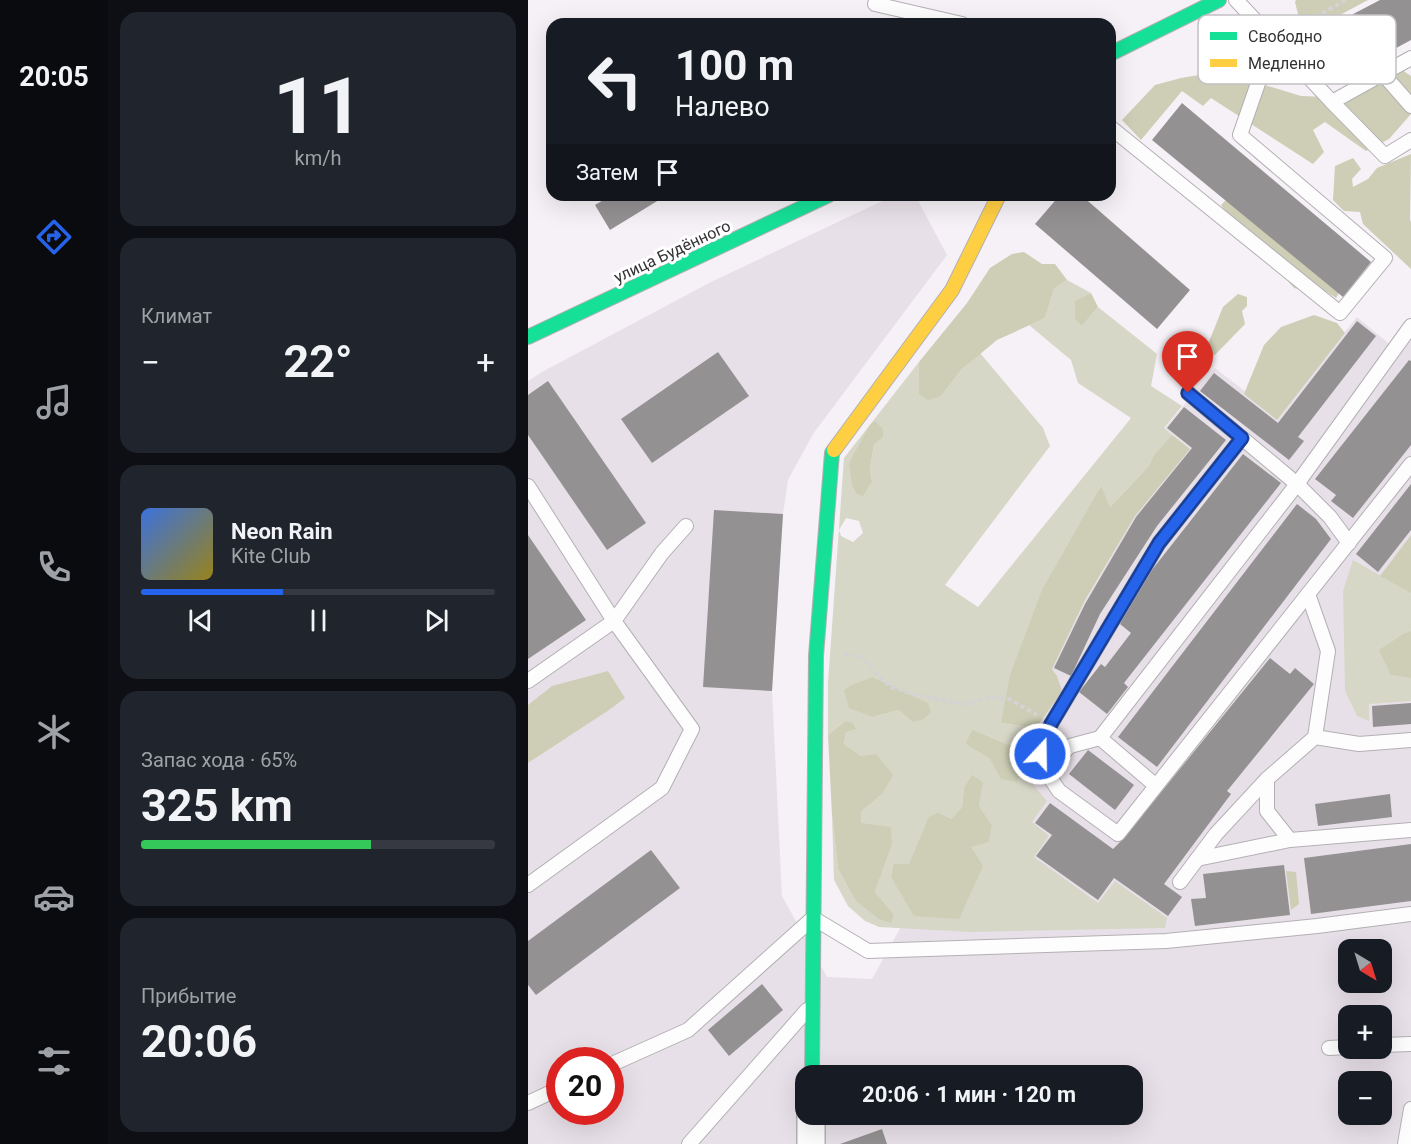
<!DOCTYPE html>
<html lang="ru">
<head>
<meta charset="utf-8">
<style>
  :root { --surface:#171b24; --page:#20242c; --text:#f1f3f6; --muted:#9ea1a6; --line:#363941; --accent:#2563eb }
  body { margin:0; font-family:Roboto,sans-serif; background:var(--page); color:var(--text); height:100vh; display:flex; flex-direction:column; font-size:22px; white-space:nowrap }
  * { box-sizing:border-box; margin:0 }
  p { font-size:20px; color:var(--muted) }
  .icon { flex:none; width:33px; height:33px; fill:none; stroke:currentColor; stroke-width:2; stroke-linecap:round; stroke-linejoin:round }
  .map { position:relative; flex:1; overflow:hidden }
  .sheet { display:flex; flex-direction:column; gap:12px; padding:12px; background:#0d0f14; width:420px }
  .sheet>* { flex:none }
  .banner { position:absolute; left:18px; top:18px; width:570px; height:183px; border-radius:18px; box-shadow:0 6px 24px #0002; background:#171b24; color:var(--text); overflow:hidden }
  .needle { width:39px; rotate:142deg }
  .controls { position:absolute; left:810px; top:939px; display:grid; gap:12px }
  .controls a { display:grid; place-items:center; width:54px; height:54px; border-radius:12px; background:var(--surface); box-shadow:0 6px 24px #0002; font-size:30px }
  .speed { position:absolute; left:18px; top:1047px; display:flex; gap:12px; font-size:30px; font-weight:700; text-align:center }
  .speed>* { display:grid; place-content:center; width:78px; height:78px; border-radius:50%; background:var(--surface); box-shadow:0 6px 24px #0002; line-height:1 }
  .speed .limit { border:9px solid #d22; background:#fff; color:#111 }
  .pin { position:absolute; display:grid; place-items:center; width:51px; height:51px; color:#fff; margin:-62px -26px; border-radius:50% 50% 50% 0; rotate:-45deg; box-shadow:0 0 6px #0007 }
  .pin .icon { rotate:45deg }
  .me { position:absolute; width:66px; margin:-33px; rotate:21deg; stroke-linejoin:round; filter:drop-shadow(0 0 4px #0008) }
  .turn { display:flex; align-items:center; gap:21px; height:126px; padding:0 30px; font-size:27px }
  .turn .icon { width:78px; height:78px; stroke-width:2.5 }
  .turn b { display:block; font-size:42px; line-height:51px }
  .then { display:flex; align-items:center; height:57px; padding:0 30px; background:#0003; gap:12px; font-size:22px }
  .big { font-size:45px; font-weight:700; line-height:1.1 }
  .sheet .widget { flex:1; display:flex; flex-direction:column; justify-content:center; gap:9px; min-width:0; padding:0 21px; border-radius:18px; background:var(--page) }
  .sheet .dial { align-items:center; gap:0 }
  .dial b { font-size:78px; line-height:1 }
  .song { display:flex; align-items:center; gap:18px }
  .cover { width:72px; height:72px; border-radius:9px; background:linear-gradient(135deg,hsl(220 70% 55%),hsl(50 70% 35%)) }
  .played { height:6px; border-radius:3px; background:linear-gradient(90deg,var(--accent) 40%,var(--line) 40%) }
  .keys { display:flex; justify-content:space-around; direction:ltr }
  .heat { display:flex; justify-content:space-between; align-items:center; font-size:33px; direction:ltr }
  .charge { height:9px; border-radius:4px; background:linear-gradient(90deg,#34c759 65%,var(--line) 0) }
  .trip { position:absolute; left:267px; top:1065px; width:348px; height:60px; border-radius:18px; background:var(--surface); box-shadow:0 6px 24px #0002; font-weight:700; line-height:60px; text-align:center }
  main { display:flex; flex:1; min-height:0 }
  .tabs { display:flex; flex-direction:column; width:108px; justify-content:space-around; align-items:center; background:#090b0e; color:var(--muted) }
  .tabs .icon { width:42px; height:42px }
  .tabs .current { color:var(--accent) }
  .tabs b { font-size:27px; color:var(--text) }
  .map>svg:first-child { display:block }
  .built { fill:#e8e0e8; fill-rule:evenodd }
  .green { fill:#d7d7c7; fill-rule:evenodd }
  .forest { fill:#cdceb5 }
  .building { fill:#949192 }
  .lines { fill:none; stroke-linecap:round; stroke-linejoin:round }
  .lane-casing { stroke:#b3b0b3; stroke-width:16 }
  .street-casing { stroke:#b3b0b3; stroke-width:30 }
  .fast-casing { stroke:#b3b0b3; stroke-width:16 }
  .slow-casing { stroke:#b3b0b3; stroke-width:16 }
  .path { stroke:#d4d3d4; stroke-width:4; stroke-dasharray:4.5 3; stroke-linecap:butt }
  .lane { stroke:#fefdfe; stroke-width:14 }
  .street { stroke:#fefdfe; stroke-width:27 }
  .fast { stroke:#16e098; stroke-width:14 }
  .slow { stroke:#ffcf43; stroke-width:14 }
  .route-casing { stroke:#184099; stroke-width:15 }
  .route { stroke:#2563eb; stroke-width:10 }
  .labels { text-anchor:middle; stroke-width:6; stroke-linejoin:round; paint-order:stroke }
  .street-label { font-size:16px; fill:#343134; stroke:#fff }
  .key { fill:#fff; stroke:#c2c1c2; stroke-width:1.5 }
  .key-label { font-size:16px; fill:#343134 }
</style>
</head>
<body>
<main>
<nav class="tabs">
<b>20:05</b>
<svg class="icon current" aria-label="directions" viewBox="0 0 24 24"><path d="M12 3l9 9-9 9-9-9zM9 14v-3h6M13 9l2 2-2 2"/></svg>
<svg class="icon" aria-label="music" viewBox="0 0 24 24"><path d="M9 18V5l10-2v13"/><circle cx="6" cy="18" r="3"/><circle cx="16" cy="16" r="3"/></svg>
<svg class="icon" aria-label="phone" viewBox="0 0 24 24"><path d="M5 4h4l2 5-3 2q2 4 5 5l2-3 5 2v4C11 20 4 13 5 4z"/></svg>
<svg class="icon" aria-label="climate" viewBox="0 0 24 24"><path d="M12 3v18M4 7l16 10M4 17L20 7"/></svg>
<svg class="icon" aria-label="car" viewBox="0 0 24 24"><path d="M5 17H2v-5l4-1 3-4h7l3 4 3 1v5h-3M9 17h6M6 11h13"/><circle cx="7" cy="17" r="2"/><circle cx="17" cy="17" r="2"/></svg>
<svg class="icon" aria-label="filters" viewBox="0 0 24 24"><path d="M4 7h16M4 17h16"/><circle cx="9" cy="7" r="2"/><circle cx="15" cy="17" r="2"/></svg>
</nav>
<section class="sheet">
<div class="widget dial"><b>11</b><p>km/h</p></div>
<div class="widget"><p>Климат</p>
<div class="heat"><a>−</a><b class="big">22°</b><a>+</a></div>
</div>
<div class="widget">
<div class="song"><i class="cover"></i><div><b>Neon Rain</b><p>Kite Club</p></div></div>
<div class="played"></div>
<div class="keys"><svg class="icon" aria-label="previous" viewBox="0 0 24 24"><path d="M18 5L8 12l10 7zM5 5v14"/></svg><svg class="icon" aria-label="pause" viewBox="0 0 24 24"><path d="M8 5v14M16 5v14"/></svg><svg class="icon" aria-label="next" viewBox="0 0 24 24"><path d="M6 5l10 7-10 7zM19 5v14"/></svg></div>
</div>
<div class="widget"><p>Запас хода · 65%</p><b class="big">325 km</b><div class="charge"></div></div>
<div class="widget"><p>Прибытие</p><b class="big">20:06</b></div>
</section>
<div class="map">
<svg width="883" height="1144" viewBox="0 0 883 1144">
  <rect width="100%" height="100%" fill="#f5f1f6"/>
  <!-- built -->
  <path class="built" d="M367 195H387L419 255 285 434 260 480 255 514 244 691 254 896 299 977 344 979 553 603 635 430 687 368 749 416 829 317 872 353 883 339V1144H0V381L14 372 185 281ZM820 950H854V982H820ZM820 1016H854V1048H820ZM32 1060H82V1112H32ZM278 1076H604V1114H278ZM820 1082H854V1114H820Z"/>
  <!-- green -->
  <g class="green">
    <path d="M539 280 563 293 547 302 554 326 570 307 629 354 623 386 654 406 636 428 644 435 626 455 621 466 582 507 572 487 473 723 508 728 494 751 444 729 437 744 462 759 489 782 498 764 502 781 519 801 504 822 521 836 506 857 570 903 587 881 639 918 637 928 443 932 351 927 337 921 320 906 306 880 304 815 310 869 327 900 366 914 347 892 364 845 333 823V812L354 794 333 756 316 744 318 732 317 721 300 735V683L316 458 391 362V394L413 396 434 369 452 353 515 428 522 446 417 585 450 607 603 418 550 383 543 360 501 325 517 318 526 289ZM354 437 346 444 342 469 344 481 321 463ZM318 518 331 521 335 533 325 542 313 536 311 530ZM345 677 370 689 371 710 345 717ZM444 776 455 782 451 806 464 827 461 842 443 846 363 877 365 864H381L434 807 436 787Z"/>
    <path d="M825 560 883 593V631L877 633 863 675 883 678V701L841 704V721L829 716 817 691 815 591Z"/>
  </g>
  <!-- forest -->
  <g class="forest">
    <path d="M768 0H840L784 30 771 18 767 2Z"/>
    <path d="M708 69 727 82 773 96 825 98 850 81 874 70 883 76V114L861 139 838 151 797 122 785 130 796 152 785 164 683 98 675 106 654 91 613 140 594 120 627 85 653 78Z"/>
    <path d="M883 154 882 220 883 222V269L835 224 832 212 816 211 805 200 807 166 825 158 833 169 824 179 825 187 840 179 849 168Z"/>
    <path d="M703 195 815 287 808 298 799 292 792 294 766 288 743 261 731 238 712 233 693 205Z"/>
    <path d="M496 252 514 264H527L539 280 526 289 517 318 469 340 434 369 413 396 400 400 391 394V362L439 303 462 268 484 254Z"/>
    <path d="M563 293 570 307 554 326 547 319V301Z"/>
    <path d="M710 294 719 297V306L714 311 717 324 687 355 676 357V354L695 307Z"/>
    <path d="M786 315 809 323 817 333 749 420 716 394 736 345 753 327Z"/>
    <path d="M347 421 355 429V437L346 444 342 469 344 481 335 496 329 494 324 485 321 463 342 425Z"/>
    <path d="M644 435 662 449 607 516 557 600 524 669 529 676 534 691 508 728 473 723 482 675 514 590 573 486 582 507 621 466 626 455Z"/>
    <path d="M883 535V593L852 576Z"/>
    <path d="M883 631V678L863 675 851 650 877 633Z"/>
    <path d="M80 671 97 698 81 710 0 763V705L24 686Z"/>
    <path d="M345 677 400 703 403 712 396 719 385 722 371 710 345 717 321 708 316 690 324 685Z"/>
    <path d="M317 721 325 723 328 729 318 732 316 744 333 756 348 754 365 775 354 794 333 812V823L363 827 364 845 347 892 366 914 363 923 351 919 327 900 310 869 304 815 300 735Z"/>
    <path d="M444 729 494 751 498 764 489 782 473 779 462 759 437 744Z"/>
    <path d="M444 775 455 782 451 806 464 826 461 842 443 847 455 866 431 919 386 916 363 877 365 864H381L401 817 410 813 423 819 434 807 436 787Z"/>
    <path d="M758 871 768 872 771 904 763 910Z"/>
  </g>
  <!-- building -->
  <g class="building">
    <path d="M852 0H883V40L811 79 787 34Z"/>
    <path d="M654 103 843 262 815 297 624 140Z"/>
    <path d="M84 195H139L82 230 67 205Z"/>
    <path d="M532 195H553L662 290 629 329 507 224Z"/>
    <path d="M829 321 848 336 770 437 776 441 761 460 672 391 686 373 750 423Z"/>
    <path d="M190 352 221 396 124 463 93 419Z"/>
    <path d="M881 360 883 361V445L825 518 803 501 808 495 787 479Z"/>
    <path d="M20 381 118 523 79 550 0 435V395Z"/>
    <path d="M656 407 698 440 629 526 572 614 543 676 526 668 557 604 608 517 664 448 639 428Z"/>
    <path d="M715 454 753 483 596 683 600 687 579 714 551 692 573 664 577 667 603 633 592 624 609 589Z"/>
    <path d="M883 484V530L850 572 828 554Z"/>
    <path d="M769 504 788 519 803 539 629 767 590 737Z"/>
    <path d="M186 510 255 514 244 691 175 687Z"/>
    <path d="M0 535 58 620 0 659Z"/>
    <path d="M742 658 762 674 767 668 786 684 699 791 703 794 636 884 654 897 640 916 586 878 570 900 508 856 524 835 507 823 522 803 585 849 596 838Z"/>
    <path d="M883 703V724L845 727 844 706Z"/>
    <path d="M560 750 606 785 587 810 541 774Z"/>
    <path d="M862 794 864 817 790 826 787 804Z"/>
    <path d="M883 844V901L783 914 776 858Z"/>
    <path d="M123 850 152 888 8 995 0 985V941Z"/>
    <path d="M756 865 762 915 667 926 663 899 678 898 675 874Z"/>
    <path d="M234 984 255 1010 201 1056 180 1030Z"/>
    <path d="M354 1129 359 1144H312Z"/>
  </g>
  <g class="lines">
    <defs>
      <g id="lane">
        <path d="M708 0 804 102 883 58"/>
        <path d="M347 4 434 24"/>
        <path d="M855 74 883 106"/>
        <path d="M804 102 857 156 883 140"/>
        <path d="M582 127 812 313 857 258 712 135 745 40"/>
        <path d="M883 326 769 484 572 738 542 746 523 764 521 776 531 791 590 834 883 464"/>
        <path d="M660 393 769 484 802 517 821 543"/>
        <path d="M0 486 86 621 164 729 134 788 0 885"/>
        <path d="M780 594 800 651 787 737 739 779V811L762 840 883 830"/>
        <path d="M0 681 86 621 134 553 158 526"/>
        <path d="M787 737 831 744 883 740"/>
        <path d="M572 738 627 785"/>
        <path d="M523 764 512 754 523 724 631 543 714 438"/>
        <path d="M669 859 762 840"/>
        <path d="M652 882 688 834 739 779"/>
        <path d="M854 1045 883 1044"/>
        <path d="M801 1048 820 1047"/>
        <path d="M82 1065 160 1030 285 918 340 951 638 941 789 926 883 914"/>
        <path d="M0 1103 32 1088"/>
        <path d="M161 1144 279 1010"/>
        <path d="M877 1144 883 1109"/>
      </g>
      <path id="street" d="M283 1144V1114"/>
      <g id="fast">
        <path d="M582 54 691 0"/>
        <path d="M0 337 301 195"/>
        <path d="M284 1076 288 656 304 453 306 450"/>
      </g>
      <path id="slow" d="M306 450 424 290 471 195"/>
    </defs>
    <!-- lane casing -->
    <use href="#lane" class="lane-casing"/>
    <!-- street casing -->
    <use href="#street" class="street-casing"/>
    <!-- fast casing -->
    <use href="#fast" class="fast-casing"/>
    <!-- slow casing -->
    <use href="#slow" class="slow-casing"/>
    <!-- path -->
    <g class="path">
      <path d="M761 31 818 0"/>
      <path d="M316 655H328L336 658 355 681 364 687 387 695 436 704 447 702 458 697 481 699 509 715"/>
    </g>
    <!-- lane -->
    <use href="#lane" class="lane"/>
    <!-- street -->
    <use href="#street" class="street"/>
    <!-- fast -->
    <use href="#fast" class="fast"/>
    <!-- slow -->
    <use href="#slow" class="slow"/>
  </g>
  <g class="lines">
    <defs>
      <path id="route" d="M512 754 523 724 631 543 714 438 660 393"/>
    </defs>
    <!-- route casing -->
    <use href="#route" class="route-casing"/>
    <!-- route -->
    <use href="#route" class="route"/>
  </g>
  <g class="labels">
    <!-- street labels -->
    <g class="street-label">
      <text transform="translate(144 251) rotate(-25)" y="6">улица Будённого</text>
    </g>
  </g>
  <!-- legend -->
  <rect x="670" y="15" width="198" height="69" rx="9" class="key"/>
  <rect x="682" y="32" width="27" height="8" fill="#16e098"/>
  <rect x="682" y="59" width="27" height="8" fill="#ffcf43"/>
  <g class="key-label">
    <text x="720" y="42">Свободно</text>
    <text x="720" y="69">Медленно</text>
  </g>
</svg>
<div class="controls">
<a><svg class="needle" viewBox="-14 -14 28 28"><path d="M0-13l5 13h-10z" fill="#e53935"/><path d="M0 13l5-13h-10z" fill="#9ea1a6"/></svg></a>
<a>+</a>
<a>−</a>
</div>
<div class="speed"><div class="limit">20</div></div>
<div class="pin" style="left:660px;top:393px;background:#d93025"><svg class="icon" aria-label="arrive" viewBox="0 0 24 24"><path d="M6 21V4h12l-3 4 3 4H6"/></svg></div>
<svg class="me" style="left:512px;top:754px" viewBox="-20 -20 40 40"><circle r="17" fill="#2563eb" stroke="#fff" stroke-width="3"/><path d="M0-11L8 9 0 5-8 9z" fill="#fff"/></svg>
<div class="trip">20:06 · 1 мин · 120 m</div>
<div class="banner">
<div class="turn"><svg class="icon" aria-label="left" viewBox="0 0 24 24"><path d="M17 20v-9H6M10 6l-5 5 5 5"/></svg><div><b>100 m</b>Налево</div></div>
<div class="then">Затем<svg class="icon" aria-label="arrive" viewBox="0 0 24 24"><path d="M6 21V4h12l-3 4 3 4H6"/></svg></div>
</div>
</div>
</main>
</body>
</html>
